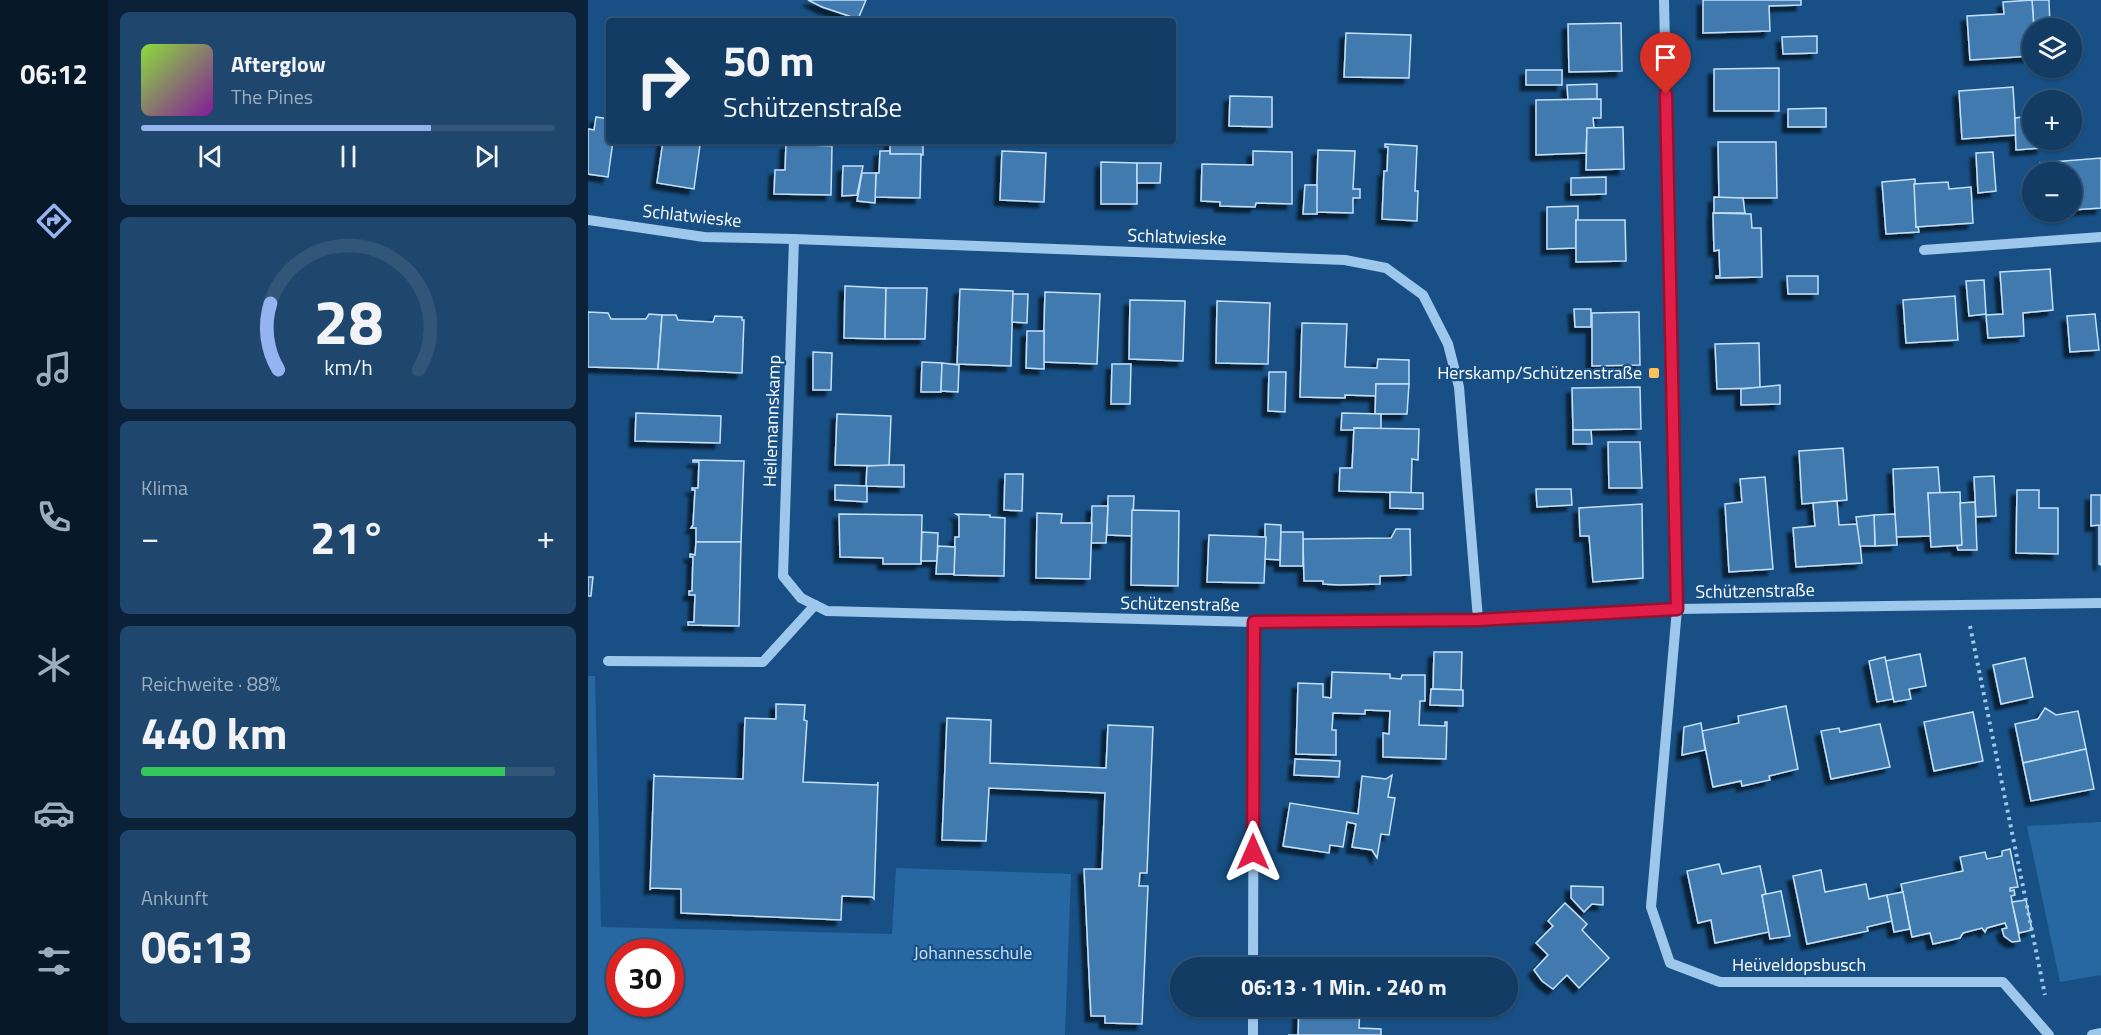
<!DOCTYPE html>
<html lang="de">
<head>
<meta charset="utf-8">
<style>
  :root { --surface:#123c64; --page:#1f476d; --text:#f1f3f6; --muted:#9cadbf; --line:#315678; --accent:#95b2f1 }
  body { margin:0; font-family:"Titillium Web",sans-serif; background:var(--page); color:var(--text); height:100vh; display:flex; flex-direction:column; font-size:22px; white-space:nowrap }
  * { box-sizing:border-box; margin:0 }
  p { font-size:20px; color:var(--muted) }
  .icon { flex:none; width:33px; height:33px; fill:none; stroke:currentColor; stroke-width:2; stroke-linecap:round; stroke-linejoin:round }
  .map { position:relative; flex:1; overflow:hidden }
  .sheet { display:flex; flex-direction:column; gap:12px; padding:12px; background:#0a2137; width:480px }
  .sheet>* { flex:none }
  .guide { position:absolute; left:18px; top:18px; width:570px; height:126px; border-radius:6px; box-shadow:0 2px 4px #0004,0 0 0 2px var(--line); background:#123c64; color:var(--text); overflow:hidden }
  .fabs { position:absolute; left:1434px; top:18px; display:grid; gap:12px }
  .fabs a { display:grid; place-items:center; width:60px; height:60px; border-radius:50%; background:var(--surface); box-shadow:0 2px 4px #0004,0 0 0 2px var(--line); font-size:30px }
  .speed { position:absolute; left:18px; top:939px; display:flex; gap:12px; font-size:30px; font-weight:700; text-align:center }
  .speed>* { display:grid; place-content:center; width:78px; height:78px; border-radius:50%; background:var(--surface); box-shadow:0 2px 4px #0004,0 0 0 2px var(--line); line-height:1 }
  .speed .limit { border:9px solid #d22; background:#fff; color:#111 }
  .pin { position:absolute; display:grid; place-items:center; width:51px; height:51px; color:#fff; margin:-62px -26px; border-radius:50% 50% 50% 0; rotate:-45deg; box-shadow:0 0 6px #0007 }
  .pin .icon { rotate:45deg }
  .me { position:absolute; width:66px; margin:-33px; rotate:0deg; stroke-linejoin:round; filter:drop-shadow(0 0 4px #0008) }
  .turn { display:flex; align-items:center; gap:21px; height:126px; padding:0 18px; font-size:27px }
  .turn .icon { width:78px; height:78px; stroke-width:2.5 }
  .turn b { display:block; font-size:42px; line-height:51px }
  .big { font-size:45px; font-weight:700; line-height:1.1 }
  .sheet .tile { flex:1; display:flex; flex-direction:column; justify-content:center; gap:9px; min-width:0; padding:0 21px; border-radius:9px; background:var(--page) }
  .sheet .dial { align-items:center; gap:0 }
  .dial svg { height:156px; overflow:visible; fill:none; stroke:var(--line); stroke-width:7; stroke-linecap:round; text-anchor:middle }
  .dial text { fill:var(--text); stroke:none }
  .song { display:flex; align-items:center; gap:18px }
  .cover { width:72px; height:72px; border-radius:9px; background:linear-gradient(135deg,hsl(90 70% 55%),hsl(290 70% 35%)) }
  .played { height:6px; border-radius:3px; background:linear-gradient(90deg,var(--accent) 70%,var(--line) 70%) }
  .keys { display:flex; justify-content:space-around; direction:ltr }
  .heat { display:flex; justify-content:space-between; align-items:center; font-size:33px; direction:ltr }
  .charge { height:9px; border-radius:4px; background:linear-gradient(90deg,#34c759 88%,var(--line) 0) }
  .trip { position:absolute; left:582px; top:957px; width:348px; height:60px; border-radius:30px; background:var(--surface); box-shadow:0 2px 4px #0004,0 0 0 2px var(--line); font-weight:700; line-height:60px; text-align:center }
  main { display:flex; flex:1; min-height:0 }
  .tab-bar { display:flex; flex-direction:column; width:108px; justify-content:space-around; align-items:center; background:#071828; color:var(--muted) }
  .tab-bar .icon { width:42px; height:42px }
  .tab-bar .active { color:var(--accent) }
  .tab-bar b { font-size:27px; color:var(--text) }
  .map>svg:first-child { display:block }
  .green { fill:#2768a2; fill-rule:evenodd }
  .building { fill:#417aae; stroke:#c3e0f9; stroke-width:1.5; filter:url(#shadow) }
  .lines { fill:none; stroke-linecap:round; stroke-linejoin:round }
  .path { stroke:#9ec7ec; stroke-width:4; stroke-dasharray:3 4.5; stroke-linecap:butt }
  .minor { stroke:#9ec7ec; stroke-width:10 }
  .route-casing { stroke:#92132f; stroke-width:15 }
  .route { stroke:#e11d48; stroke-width:10 }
  .poi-dot { fill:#ffc259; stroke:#185085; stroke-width:2 }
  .labels { text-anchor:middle; stroke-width:4.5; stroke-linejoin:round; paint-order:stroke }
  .street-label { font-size:18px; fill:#fff; stroke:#185085 }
  .poi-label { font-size:18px; fill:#fff; stroke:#185085; text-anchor:end }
  .park-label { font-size:18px; fill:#c3e0f9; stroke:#185085 }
</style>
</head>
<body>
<main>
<nav class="tab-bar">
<b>06:12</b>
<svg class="icon active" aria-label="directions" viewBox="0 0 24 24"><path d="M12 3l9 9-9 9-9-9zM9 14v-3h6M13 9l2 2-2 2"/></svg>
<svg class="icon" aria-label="music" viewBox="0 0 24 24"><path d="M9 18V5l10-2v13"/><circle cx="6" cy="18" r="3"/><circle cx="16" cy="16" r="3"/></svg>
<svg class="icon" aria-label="phone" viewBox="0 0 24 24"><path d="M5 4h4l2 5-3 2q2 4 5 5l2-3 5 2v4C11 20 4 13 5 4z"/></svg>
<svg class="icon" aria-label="climate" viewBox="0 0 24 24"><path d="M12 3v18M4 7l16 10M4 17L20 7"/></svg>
<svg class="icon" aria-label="car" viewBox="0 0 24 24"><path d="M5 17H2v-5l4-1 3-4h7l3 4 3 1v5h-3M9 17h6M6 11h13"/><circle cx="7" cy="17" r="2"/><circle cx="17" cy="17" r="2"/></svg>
<svg class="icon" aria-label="filters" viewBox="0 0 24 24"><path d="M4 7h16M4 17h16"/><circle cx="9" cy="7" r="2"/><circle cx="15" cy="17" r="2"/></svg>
</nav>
<section class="sheet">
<div class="tile">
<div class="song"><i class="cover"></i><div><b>Afterglow</b><p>The Pines</p></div></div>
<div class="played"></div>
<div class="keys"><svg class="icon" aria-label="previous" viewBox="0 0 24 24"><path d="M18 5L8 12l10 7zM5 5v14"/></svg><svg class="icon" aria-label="pause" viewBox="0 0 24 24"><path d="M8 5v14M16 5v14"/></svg><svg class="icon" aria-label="next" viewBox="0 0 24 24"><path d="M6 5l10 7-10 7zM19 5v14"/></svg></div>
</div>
<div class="tile dial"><svg viewBox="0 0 100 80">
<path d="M14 69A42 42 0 1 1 86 69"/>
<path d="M14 69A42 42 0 0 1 10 35" stroke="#95b2f1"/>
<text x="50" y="56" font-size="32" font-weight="700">28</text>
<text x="50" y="72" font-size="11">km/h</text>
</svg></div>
<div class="tile"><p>Klima</p>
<div class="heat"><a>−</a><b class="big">21°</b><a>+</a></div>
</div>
<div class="tile"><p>Reichweite · 88%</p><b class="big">440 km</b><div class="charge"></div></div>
<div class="tile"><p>Ankunft</p><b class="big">06:13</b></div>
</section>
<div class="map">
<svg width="1513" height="1035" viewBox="0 0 1513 1035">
  <defs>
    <filter id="shadow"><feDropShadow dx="-5.5" dy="5.5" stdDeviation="1.5" flood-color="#0009"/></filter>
  </defs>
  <rect width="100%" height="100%" fill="#185085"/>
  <!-- green -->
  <g class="green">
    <path d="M0 676H7L13 927 304 934 308 868 483 874 477 1035H0ZM32 952H82V1004H32Z"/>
    <path d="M1513 822V975L1472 982 1439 826Z"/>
  </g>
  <!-- building -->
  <g class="building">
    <path d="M220 0H278L270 19 234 7Z"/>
    <path d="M1115 0H1213V5L1181 6 1182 31 1115 33Z"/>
    <path d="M1444 0H1461L1462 26 1446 28Z"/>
    <path d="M1444 0 1446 28 1444 56 1382 60 1379 16 1416 14 1415 2Z"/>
    <path d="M493 18 539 20V21H493Z"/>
    <path d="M1033 23 1034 71 981 72 980 24Z"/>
    <path d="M758 33 823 35 821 78 756 77Z"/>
    <path d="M1229 36V53L1195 54 1194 37Z"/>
    <path d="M1191 68V111H1126V69Z"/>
    <rect x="938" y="70" width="36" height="15"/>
    <path d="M1009 84V99L980 100 979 85Z"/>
    <path d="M1425 87 1428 135 1374 139 1371 91Z"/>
    <path d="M642 96 684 97V127L641 126Z"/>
    <path d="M1013 99V118H1005L1006 128H999L998 153 948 155V100Z"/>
    <path d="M1238 108V127H1200V109Z"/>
    <path d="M1444 116V140H1453L1454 148 1428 150 1427 118Z"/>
    <path d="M8 117 21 119V141H25L20 177 0 174V129L6 130Z"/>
    <path d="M1035 127 1036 169 998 170 999 128Z"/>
    <path d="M75 141 112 145 106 189 69 183Z"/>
    <path d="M206 141H228V145L206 144Z"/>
    <path d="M302 141H335V155L302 154Z"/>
    <path d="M1130 142H1188L1189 198H1131Z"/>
    <path d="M198 144 244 146 243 195 186 194 187 170H197Z"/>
    <path d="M797 144 829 146 827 191H830L829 221 794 219 796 171H799L800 147H797Z"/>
    <path d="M730 150 767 151 765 189H772V198H765V213L728 212Z"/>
    <path d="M292 151H302V154H333L332 198 287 197 288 173H291Z"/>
    <path d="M414 151 458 153 456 202 412 200Z"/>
    <path d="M665 151 704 152V204L668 203 667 207 632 206V202L613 201 614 164 665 165Z"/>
    <path d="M1405 152 1408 191 1390 193 1388 153Z"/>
    <path d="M1513 158V208L1484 210V172H1453L1452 163Z"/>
    <path d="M513 162 549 163V204H513Z"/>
    <path d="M549 163H573L572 183H549Z"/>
    <path d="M255 166H275L269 195 254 196Z"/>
    <path d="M274 173H288L287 203 269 201Z"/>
    <path d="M1018 177V194L983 195V178Z"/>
    <path d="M1327 179 1328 227H1330L1331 232 1298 234 1294 182Z"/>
    <path d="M1360 182 1361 189 1383 187 1385 223 1328 227 1326 184Z"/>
    <path d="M717 185H729V214H715Z"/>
    <path d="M1126 197 1155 198 1157 213H1126Z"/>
    <path d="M990 206V220H988V248L959 249V207Z"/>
    <path d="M1125 213 1163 214 1164 228H1173L1174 277 1128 278V276H1132L1131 250 1126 251Z"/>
    <path d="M988 220H1037L1038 261 988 262Z"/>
    <path d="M1462 269 1465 310 1435 313 1436 336 1400 338 1398 315 1415 314 1412 272Z"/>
    <path d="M1199 276H1230V294H1200Z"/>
    <path d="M1396 280 1398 314 1381 316 1378 281Z"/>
    <path d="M257 286 298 288 297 339 256 338Z"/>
    <path d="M298 288H339L337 339H297Z"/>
    <path d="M372 289 425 291 423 366 369 364Z"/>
    <path d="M457 292 512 294 509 364 455 362Z"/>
    <path d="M425 294H440L439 323 424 322Z"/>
    <path d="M1367 296 1370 340 1318 343 1315 300Z"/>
    <path d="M542 300 597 301 595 361 541 359Z"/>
    <path d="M629 301 682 303 680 364 628 363Z"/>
    <path d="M986 309H1003V327H987Z"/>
    <path d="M0 312 20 313 23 319H58L61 314 74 315 70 369 0 367Z"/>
    <path d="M1051 312 1052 365 1004 366V313Z"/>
    <path d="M1507 314 1511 350 1482 352 1479 316Z"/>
    <path d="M74 315H88L90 320 125 322 127 316 154 317V320H156L154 373 70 369Z"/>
    <path d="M714 323 759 324 757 367 789 368 790 359 821 360V384H788V396L757 395V398L712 397Z"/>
    <path d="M439 331H456V369L438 368Z"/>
    <path d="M1171 343 1172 388 1129 389 1127 344Z"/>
    <path d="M225 352 244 353 243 390H225Z"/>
    <path d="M334 362 354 363 353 392H333Z"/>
    <path d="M354 363 371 365 370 392 353 391Z"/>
    <path d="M524 364H543L542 404H523Z"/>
    <path d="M681 372H698L697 412 680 411Z"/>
    <path d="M788 384H821L819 414H787Z"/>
    <path d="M1192 385V404L1153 405V389Z"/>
    <path d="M1052 387 1053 429 985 430 984 388Z"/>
    <path d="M48 413 133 416 132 443 47 441Z"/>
    <path d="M754 413 793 414V429L766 428V430H753Z"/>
    <path d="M249 414 303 416 301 466 247 465Z"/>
    <path d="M766 428 831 429 830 460 824 459 823 493 751 491 752 468H764Z"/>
    <path d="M985 430H1003L1004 444H985Z"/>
    <path d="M1020 442H1052L1054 488H1021Z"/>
    <path d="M1255 448 1259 500 1214 504 1211 451Z"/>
    <path d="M105 460 156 461 153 542H108V528H103L105 525 107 490H104V488H110L111 462H105Z"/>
    <path d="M301 465H316V487L278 486 279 466Z"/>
    <path d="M1350 467 1352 493H1340L1343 536 1308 537 1305 469Z"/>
    <path d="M417 474H435L434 511 416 510Z"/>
    <path d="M1406 476 1408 516 1388 517 1386 477Z"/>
    <path d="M1177 477 1185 569 1141 572 1137 504 1154 502 1152 479Z"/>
    <path d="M247 485 279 486V502L247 500Z"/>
    <path d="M948 489H983L984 505 949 507Z"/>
    <path d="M1429 490H1451V508H1470V554L1428 553Z"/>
    <path d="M802 492 835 493V509L802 508Z"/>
    <path d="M1372 492 1374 545 1343 547 1340 493Z"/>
    <path d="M1503 495H1513V565L1511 564V525L1503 526Z"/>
    <path d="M520 496H546L544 536 519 535Z"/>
    <path d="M1249 501 1251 525 1270 524 1274 563 1208 567 1205 528 1227 526 1225 503Z"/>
    <path d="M1387 502 1389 550H1370L1369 546 1374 545 1372 503Z"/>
    <path d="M1054 504 1055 578 1005 582 1001 536H992L991 508Z"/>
    <path d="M504 506H520L518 543H503Z"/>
    <path d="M544 510 591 511 590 586 543 585Z"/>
    <path d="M449 513 474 514 473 523H504L502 579 448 578Z"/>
    <path d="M251 514 334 515 333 564H295V558L252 557Z"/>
    <path d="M368 514 402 515V517L417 518 416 576 366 575 367 537H371V516Z"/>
    <path d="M1307 514 1309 545 1287 546 1286 515Z"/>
    <path d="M1286 515 1287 546H1272L1268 517Z"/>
    <path d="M677 524 693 525 692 560 677 559Z"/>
    <path d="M808 529H822L823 575 792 576V584L751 585 735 584V581H716L715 539 803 538Z"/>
    <path d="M334 532 350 533 349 561H333Z"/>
    <path d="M693 532H715V566H692Z"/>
    <path d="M621 535 678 537 676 583 619 582Z"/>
    <path d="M108 542H153L151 626 100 625V622H106L107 595H101V591H104L105 557H102V554L107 555Z"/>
    <path d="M350 546 367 547 366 574H348Z"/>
    <path d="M0 577H5L3 596H0Z"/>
    <path d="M846 652H874L873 690 845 689Z"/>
    <path d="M1332 654 1338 686 1321 689 1323 699 1306 702 1297 661Z"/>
    <path d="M1297 657 1305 699 1289 702 1281 661Z"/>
    <path d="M1437 658 1445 697 1413 704 1405 665Z"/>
    <path d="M744 672 802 674V678L813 679 814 675H837V701H832L831 725 857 726V722H859L858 759 795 757V733L801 734 802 711 777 710V714L745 713 744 730H748V755L708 754 710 683 735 684V697L743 698Z"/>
    <path d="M843 689 875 690V706L842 705Z"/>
    <path d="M188 704 217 705 216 720 219 721 215 782 289 785 290 782 286 899 284 897 254 896 253 920 93 913V889L63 888 62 890 66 774 67 776 155 779 157 718 188 719Z"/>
    <path d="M1198 706 1210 769 1181 776 1182 780 1154 786 1153 781 1125 787 1114 731 1151 723 1150 716Z"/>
    <path d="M1457 708 1468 715 1490 711 1498 749 1435 763 1427 724 1450 719Z"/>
    <path d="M1385 712 1395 761 1346 771 1336 722Z"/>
    <path d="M359 718 403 720 402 763 518 768 520 725 565 727 559 873H552L551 886H560L554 1024 517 1023V1016H503L496 869H514L517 793 401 788 398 841 354 840Z"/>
    <path d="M1113 723 1117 750 1094 755 1096 727Z"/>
    <path d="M1292 724 1302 767 1243 779 1233 731 1251 728 1252 732Z"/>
    <path d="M1498 749 1506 789 1443 801 1435 763Z"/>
    <path d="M707 759 752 761 751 777 706 775Z"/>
    <path d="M804 775 800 797 807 798 801 835 793 834 789 858 784 850 764 847 768 824 759 822 755 847 742 845 741 853 695 846 702 803 770 814 774 776 798 779Z"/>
    <path d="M1422 849 1430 887 1422 888V891L1426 890 1427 895 1423 896 1432 941 1424 942 1416 936 1414 929 1419 928 1417 923 1399 928 1397 932 1394 928 1375 933 1372 938 1345 944 1342 933 1324 937 1313 884 1375 871 1372 857 1397 852 1399 859 1414 856V851Z"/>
    <path d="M1131 864 1134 874 1172 866 1178 894 1174 895 1181 932 1127 943 1123 920 1110 923 1099 871Z"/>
    <path d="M1233 870 1237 892 1278 884 1281 899 1299 895 1304 921 1279 927 1280 931 1219 944 1205 876Z"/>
    <path d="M983 886 1015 887V905L1004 904 996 912 983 898Z"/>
    <path d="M1193 891 1202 936 1182 939 1174 895Z"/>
    <path d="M1315 892 1322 929 1306 932 1299 895Z"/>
    <path d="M1438 900 1444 930 1431 933 1424 902Z"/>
    <path d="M977 903 999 924 994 930 1021 958 991 988 979 975 965 989 954 981 946 970 960 955 948 943 965 926 960 921Z"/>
    <path d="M711 1006H772L771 1028 793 1029V1035H700H710Z"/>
  </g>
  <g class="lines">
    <!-- path -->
    <path class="path" d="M1382 626 1457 995"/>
    <!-- minor -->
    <g class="minor">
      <path d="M1076 0 1089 609 1063 907 1082 963 1132 982H1415L1461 1035"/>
      <path d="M0 220 116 237 206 239 757 260 798 268 835 295 860 344 871 387 890 619"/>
      <path d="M206 239 195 576 213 598 239 611 666 622 890 619 1089 609 1513 603"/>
      <path d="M1336 250 1513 237"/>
      <path d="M20 661 175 662 227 605"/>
      <path d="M665 968 666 622"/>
      <path d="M665 1035V1006"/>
      <path d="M1504 1035 1513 1033"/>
    </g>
  </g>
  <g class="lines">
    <defs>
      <path id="route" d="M665 852 666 622 890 620 1089 609 1078 94"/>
    </defs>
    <!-- route casing -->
    <use href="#route" class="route-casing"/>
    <!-- route -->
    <use href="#route" class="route"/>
  </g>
  <!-- markers -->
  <rect class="poi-dot" x="1060" y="367" width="12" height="12" rx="3"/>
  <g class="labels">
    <!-- street labels -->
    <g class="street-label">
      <text transform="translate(104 216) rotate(6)" y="6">Schlatwieske</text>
      <text transform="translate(589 237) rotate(2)" y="6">Schlatwieske</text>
      <text transform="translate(184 421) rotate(-88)" y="6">Heilemannskamp</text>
      <text transform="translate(1167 591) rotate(-1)" y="6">Schützenstraße</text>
      <text transform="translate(592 604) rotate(1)" y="6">Schützenstraße</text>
      <text x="1211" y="971">Heüveldopsbusch</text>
    </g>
    <!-- poi labels -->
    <g class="poi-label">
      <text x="1054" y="379">Herskamp/Schützenstraße</text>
    </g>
    <!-- park labels -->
    <g class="park-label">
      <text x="385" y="959">Johannesschule</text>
    </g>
  </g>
</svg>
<div class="fabs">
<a><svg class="icon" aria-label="layers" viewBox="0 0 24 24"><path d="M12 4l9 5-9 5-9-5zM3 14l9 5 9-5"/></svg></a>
<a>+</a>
<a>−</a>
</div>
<div class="speed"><div class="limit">30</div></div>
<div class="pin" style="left:1078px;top:94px;background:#d93025"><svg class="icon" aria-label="arrive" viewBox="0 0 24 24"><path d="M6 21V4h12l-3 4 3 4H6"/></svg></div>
<svg class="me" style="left:665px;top:852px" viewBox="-20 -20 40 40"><path d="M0-17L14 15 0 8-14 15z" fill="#e11d48" stroke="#fff" stroke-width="4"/></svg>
<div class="trip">06:13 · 1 Min. · 240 m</div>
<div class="guide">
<div class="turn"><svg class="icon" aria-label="right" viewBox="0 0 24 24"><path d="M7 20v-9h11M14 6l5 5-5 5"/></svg><div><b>50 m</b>Schützenstraße</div></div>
</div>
</div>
</main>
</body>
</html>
